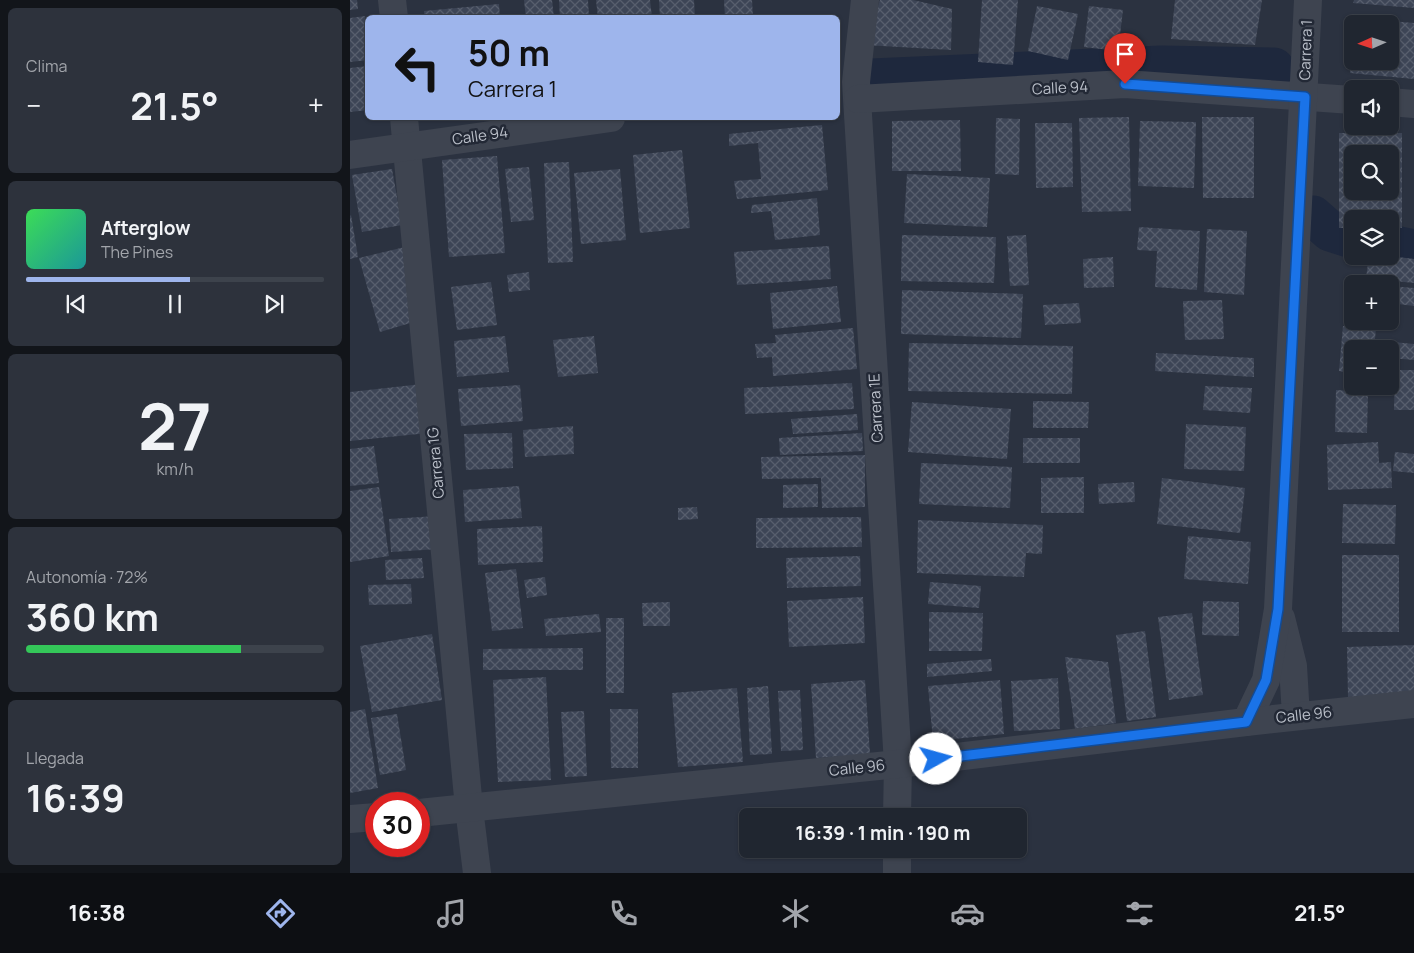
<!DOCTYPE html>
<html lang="es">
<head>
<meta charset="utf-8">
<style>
  :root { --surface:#202630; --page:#2d323c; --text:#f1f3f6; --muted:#a2a5ab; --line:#3d434c; --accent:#9eb5ec }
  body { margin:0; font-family:Manrope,sans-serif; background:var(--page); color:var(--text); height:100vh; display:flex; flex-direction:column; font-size:19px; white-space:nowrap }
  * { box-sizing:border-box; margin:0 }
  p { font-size:16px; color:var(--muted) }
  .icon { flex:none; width:28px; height:28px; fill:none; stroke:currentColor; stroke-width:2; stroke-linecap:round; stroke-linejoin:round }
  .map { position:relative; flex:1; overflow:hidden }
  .panel { display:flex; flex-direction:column; gap:8px; padding:8px; background:#12151a; width:350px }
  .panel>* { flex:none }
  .guide { position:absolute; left:15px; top:15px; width:475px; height:105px; border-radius:8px; box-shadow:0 1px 4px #0004,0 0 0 1px var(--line); background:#9eb5ec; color:#111; overflow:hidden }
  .needle { width:32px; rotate:267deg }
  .controls { position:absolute; left:994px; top:15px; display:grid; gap:10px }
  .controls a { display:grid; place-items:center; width:55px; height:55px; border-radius:8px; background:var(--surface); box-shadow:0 1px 4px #0004,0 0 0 1px var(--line); font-size:25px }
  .speed { position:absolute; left:15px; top:792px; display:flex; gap:10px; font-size:25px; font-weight:700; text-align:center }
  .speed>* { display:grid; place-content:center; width:65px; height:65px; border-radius:50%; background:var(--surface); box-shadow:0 1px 4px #0004,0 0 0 1px var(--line); line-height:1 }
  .speed .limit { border:8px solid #d22; background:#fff; color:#111 }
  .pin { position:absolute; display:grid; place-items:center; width:42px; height:42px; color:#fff; margin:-51px -21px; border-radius:50% 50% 50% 0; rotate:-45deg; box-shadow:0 0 5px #0007 }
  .pin .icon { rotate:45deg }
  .me { position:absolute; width:55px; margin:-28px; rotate:83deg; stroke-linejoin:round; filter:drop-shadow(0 0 4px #0008) }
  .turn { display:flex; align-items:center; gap:18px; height:105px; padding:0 20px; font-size:22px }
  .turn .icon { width:65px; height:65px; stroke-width:2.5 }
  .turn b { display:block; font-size:35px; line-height:42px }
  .big { font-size:38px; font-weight:700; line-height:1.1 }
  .panel .card { flex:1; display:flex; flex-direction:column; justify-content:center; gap:8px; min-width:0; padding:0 18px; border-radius:8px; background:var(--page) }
  .panel .dial { align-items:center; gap:0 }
  .dial b { font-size:65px; line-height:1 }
  .song { display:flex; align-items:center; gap:15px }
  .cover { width:60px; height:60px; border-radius:8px; background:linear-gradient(135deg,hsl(130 70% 55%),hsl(180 70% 35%)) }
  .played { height:5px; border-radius:2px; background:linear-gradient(90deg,var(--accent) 55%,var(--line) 55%) }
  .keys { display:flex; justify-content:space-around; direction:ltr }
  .heat { display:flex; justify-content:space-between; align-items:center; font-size:28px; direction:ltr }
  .charge { height:8px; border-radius:4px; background:linear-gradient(90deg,#34c759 72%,var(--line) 0) }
  .trip { position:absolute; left:389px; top:808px; width:288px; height:50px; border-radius:8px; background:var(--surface); box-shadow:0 1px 4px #0004,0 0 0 1px var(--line); font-weight:700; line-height:50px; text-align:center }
  .tabs { display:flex; height:80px; justify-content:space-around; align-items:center; background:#0d0f13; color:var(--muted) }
  .tabs .icon { width:35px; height:35px }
  .tabs .current { color:var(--accent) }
  .tabs b { font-size:22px; color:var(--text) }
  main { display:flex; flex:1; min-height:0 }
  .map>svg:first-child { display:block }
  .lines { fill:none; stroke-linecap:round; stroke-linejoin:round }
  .canal { stroke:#1e283d; stroke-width:41 }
  .building { fill:url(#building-cross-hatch); fill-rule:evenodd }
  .minor { stroke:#3e4450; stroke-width:28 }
  .route-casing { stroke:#114b97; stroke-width:12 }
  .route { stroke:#1a73e8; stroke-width:9 }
  .labels { text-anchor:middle; stroke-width:5; stroke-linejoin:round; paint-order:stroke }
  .street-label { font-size:15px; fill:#bbc0ca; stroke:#232936 }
</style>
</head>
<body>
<main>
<section class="panel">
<div class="card"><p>Clima</p>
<div class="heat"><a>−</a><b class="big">21.5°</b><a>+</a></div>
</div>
<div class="card">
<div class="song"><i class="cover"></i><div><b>Afterglow</b><p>The Pines</p></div></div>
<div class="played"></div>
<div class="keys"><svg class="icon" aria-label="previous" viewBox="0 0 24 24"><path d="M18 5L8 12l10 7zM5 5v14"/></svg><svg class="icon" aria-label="pause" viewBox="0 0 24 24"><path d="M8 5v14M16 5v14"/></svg><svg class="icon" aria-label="next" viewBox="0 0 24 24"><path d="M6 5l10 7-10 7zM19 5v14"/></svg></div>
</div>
<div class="card dial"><b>27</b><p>km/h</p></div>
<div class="card"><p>Autonomía · 72%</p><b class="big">360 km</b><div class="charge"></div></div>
<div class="card"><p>Llegada</p><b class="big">16:39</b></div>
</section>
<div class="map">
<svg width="1064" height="873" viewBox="0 0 1064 873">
  <defs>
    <pattern id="building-cross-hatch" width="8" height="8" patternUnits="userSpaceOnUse" patternTransform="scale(1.25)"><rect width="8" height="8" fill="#3d4556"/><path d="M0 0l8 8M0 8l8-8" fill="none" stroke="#575e6d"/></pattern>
  </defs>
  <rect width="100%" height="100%" fill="#2b3240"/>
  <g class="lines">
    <!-- canal -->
    <g class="canal">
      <path d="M522 79 811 66 924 68"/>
      <path d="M963 216 980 231 1002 238"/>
      <path d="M1040 245 1064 250"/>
    </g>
  </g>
  <!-- building -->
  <g class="building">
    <path d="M0 0H7L8 9 0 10Z"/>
    <path d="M174 0H202L204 18H176Z"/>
    <path d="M209 0H238L239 18H210Z"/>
    <path d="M246 0H300L302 18H248Z"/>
    <path d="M309 0H344L345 18H310Z"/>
    <path d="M374 0H402L403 18H375Z"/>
    <path d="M530 0H563L602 9 601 50 515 45Z"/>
    <path d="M632 0H668L663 65 628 62Z"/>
    <path d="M825 0H912L905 45 821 39Z"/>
    <path d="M1004 0H1064V8L1003 3Z"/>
    <path d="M149 4 150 18H75L74 11Z"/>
    <path d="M687 6 728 14 718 60 678 51Z"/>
    <path d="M739 6 773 10 768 51 734 47Z"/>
    <path d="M15 16 18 33V60L0 62V18Z"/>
    <path d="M1005 18 1064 23V79L1000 73 1001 61H1040V24H1004Z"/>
    <path d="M18 66V110L0 112V68Z"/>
    <path d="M779 117 781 211 732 212 729 118Z"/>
    <path d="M852 117H904V198H853Z"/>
    <path d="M646 118 670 119 669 175 645 174Z"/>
    <path d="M610 120 611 171H542V121Z"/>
    <path d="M790 121 846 122 844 188 788 186Z"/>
    <path d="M685 123H722L723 187 686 188Z"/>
    <path d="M472 125 478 190 387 199 384 181 411 179 408 143 379 146V134Z"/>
    <path d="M989 133H1052V228H1040V219H1002V228H989ZM1002 154H1040V191H1002Z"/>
    <path d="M332 150 340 228 290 233 283 155Z"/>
    <path d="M147 156 155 253 99 257 92 160Z"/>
    <path d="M219 162 223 262 198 263 194 163Z"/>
    <path d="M179 167 184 220 161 222 155 169Z"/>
    <path d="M42 169 52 225 12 232 2 175Z"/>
    <path d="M270 169 276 240 231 244 224 173Z"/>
    <path d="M557 174 640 178 637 227 554 223Z"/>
    <path d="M467 198 470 235 425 240 421 211 401 213 402 205Z"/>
    <path d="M1 215 8 257 0 259V216Z"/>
    <path d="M789 227 850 231 847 290 805 287 807 251 787 250Z"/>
    <path d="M857 229 897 231 894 295 854 292Z"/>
    <path d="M552 235 646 237 644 283 551 281Z"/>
    <path d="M676 235 679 285 660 286 657 236Z"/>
    <path d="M479 246 481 279 387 285 384 252Z"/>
    <path d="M55 247 67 321 30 332 9 258Z"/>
    <path d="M1019 256H1040L1064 259V283L1016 278Z"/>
    <path d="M763 257 764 287 734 288 733 259Z"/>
    <path d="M179 272 180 290 159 292 157 275Z"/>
    <path d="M1000 281 1014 283 1002 284V299L999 298Z"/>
    <path d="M141 282 147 325 107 330 101 287Z"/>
    <path d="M487 286 491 322 423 329 420 293Z"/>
    <path d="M1040 286 1064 288V306L1040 303Z"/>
    <path d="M552 290 673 294 671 338 551 334Z"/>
    <path d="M872 300 874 339 835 340 833 301Z"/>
    <path d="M729 303 731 323 695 325 693 305Z"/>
    <path d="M993 326 1026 328 1024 349H1002V373L989 371Z"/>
    <path d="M503 328 507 369 423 376 422 357 407 358 405 344 426 343 425 335Z"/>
    <path d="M155 336 159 372 107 377 104 341Z"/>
    <path d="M244 336 248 373 208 377 203 340Z"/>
    <path d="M1032 341 1064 344V360L1040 358V349H1031Z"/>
    <path d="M559 343 723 346 722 394 558 391Z"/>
    <path d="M806 353 904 358V377L805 371Z"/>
    <path d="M1045 370H1064V410H1044Z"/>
    <path d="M502 383 504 409 395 414 394 388Z"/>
    <path d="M72 384 78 433 0 441V392Z"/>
    <path d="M170 385 173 421 111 426 108 389Z"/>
    <path d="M855 386 902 388 900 413 853 410Z"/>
    <path d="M986 390 1018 392 1017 433 985 432Z"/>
    <path d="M683 401 739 402 738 428H683Z"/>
    <path d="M562 402 661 409 657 459 558 452Z"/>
    <path d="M507 414 508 430 443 434 441 419Z"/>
    <path d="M836 424 896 427 894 471 834 469Z"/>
    <path d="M223 426 224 454 175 457 173 430Z"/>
    <path d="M162 433 163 468 116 470 114 434Z"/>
    <path d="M512 433 513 451 430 455 429 438Z"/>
    <rect x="673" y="438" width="57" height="25"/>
    <path d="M1028 442 1029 463 1041 462 1042 488 978 490 977 445Z"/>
    <path d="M24 446 29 483 0 486V449Z"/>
    <path d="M1045 452 1064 454V473L1043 471Z"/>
    <path d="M515 455V507L472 508 471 478 412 479 411 457Z"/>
    <path d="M571 463 662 467 660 508 569 504Z"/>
    <path d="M734 477V513H691V478Z"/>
    <path d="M812 478 895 488 890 533 807 524Z"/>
    <path d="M784 482 785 502 749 504 748 484Z"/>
    <path d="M468 484V507L433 508V485Z"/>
    <path d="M169 486 172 518 115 522 113 490Z"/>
    <path d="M29 487 39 556 0 562V491Z"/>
    <path d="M993 504 1046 505 1045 544 992 543Z"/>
    <path d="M347 507 348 519 328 520V508Z"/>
    <path d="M87 516 89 549 41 552 39 519Z"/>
    <path d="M511 517 512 547 406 548V518Z"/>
    <path d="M568 520 693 525 692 554 676 553 674 577 567 573Z"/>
    <path d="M192 526 193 562 128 565 127 529Z"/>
    <path d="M838 536 901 542 898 584 834 579Z"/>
    <rect x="992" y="555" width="57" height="77"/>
    <path d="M510 556 511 586 437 588 436 558Z"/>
    <path d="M72 558 74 578 36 580 35 560Z"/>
    <path d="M166 569 173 628 142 631 135 573Z"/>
    <path d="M195 577 197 595 177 598 174 580Z"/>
    <path d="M580 582 631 586 629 608 578 604Z"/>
    <path d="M61 584 62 604 19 605 18 585Z"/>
    <path d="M513 597 515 643 439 647 437 601Z"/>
    <path d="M853 601 889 602V636L852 635Z"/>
    <path d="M320 602V626H293L292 603Z"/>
    <path d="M579 612 633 613 632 651H579Z"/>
    <path d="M842 613 853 695 819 700 808 617Z"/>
    <path d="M249 614 251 632 196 636 194 619Z"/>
    <rect x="256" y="618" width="18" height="75"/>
    <path d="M795 631 806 717 777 721 766 635Z"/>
    <path d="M82 634 92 700 22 712 10 646Z"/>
    <path d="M1064 645V695L998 697 997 647Z"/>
    <path d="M233 648V670H133V649Z"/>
    <path d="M715 657 758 662 766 723 725 729Z"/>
    <path d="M641 659 642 671 577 677V664Z"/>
    <path d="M196 677 201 780 148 782 143 680Z"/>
    <path d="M708 678 710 729 664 731 661 681Z"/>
    <path d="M515 680 520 754 466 758 461 684Z"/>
    <path d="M650 680 654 734 583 741 578 686Z"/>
    <path d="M418 686 422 754 400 755 397 688Z"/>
    <path d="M387 688 393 762 328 767 322 693Z"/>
    <path d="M450 690 453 750 431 751 428 691Z"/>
    <path d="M15 709 28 788 0 793V712Z"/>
    <path d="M260 709H288V768H261Z"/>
    <path d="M234 711 237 776 215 777 211 712Z"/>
    <path d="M47 714 56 770 30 775 21 718Z"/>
  </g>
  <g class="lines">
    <!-- minor -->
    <g class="minor">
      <path d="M42 0 44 18"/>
      <path d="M515 0 506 82 548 764 547 816"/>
      <path d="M508 99 775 84 1002 100"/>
      <path d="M1040 102 1064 104"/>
      <path d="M54 118 119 808 127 873"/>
      <path d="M0 155 261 118"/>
      <path d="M931 618 943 666 946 716"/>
      <path d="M896 722 916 680 928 609 958 0"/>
      <path d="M69 813 548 764 896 722 1064 704"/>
      <path d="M0 819 26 817"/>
      <path d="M547 873V849"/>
    </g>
  </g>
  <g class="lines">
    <defs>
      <path id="route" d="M586 759 896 722 916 680 928 609 955 97 775 84"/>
    </defs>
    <!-- route casing -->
    <use href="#route" class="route-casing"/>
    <!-- route -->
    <use href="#route" class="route"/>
  </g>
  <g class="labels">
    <!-- street labels -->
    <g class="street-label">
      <text transform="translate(956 50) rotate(-88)" y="5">Carrera 1</text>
      <text transform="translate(710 88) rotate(-3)" y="5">Calle 94</text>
      <text transform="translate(130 136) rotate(-8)" y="5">Calle 94</text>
      <text transform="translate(526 408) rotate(-93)" y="5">Carrera 1E</text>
      <text transform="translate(86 463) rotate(-95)" y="5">Carrera 1G</text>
      <text transform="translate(954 715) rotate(-6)" y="5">Calle 96</text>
      <text transform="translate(507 768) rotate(-6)" y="5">Calle 96</text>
    </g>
  </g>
</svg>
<div class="controls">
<a><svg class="needle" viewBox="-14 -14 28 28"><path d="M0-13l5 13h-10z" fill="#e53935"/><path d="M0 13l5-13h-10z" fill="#a2a5ab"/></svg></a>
<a><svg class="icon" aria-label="sound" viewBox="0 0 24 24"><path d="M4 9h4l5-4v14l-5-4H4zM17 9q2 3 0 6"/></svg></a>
<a><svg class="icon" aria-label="search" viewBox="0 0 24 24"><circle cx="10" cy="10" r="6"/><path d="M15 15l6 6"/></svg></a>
<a><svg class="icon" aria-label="layers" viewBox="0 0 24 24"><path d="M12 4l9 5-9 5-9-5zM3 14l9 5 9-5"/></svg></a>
<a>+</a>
<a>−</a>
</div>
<div class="speed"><div class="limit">30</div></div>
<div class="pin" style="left:775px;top:84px;background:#d93025"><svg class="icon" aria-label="arrive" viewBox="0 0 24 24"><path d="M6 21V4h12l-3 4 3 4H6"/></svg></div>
<svg class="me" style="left:586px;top:759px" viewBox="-20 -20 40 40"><circle r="19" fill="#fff"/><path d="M0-13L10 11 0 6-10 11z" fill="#1a73e8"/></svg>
<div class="trip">16:39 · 1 min · 190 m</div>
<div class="guide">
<div class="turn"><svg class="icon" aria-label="left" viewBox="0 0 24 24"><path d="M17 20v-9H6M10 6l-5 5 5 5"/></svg><div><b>50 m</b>Carrera 1</div></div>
</div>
</div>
</main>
<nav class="tabs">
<b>16:38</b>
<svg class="icon current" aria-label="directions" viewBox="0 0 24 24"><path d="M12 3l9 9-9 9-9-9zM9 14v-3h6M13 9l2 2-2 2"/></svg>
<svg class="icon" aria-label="music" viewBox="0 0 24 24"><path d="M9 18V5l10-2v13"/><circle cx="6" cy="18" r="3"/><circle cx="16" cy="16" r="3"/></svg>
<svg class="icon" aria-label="phone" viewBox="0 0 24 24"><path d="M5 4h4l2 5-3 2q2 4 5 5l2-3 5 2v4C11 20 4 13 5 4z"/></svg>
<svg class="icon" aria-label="climate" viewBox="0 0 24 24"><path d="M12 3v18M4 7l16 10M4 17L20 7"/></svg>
<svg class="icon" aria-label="car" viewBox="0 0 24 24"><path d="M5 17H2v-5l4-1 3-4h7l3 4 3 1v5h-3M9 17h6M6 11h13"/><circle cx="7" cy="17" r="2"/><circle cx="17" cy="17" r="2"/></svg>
<svg class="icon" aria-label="filters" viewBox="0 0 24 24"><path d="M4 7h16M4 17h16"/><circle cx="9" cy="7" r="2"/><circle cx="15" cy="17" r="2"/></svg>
<b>21.5°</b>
</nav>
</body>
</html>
